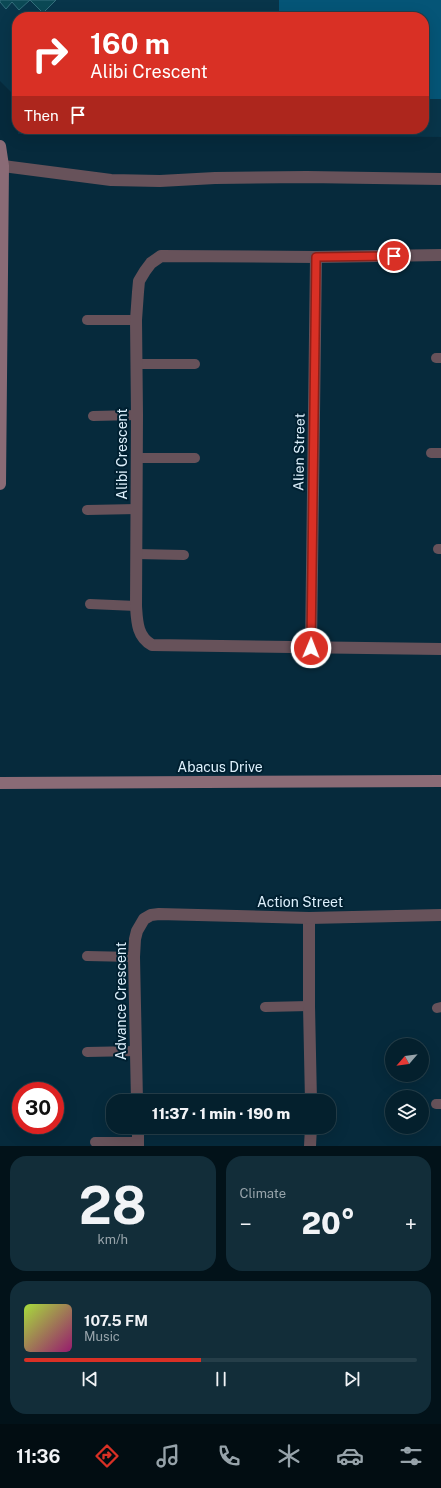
<!DOCTYPE html>
<html lang="en">
<head>
<meta charset="utf-8">
<style>
  :root { --surface:#04202d; --page:#122d39; --text:#f1f3f6; --muted:#97a3aa; --line:#253e49; --accent:#d93025 }
  body { margin:0; font-family:"Public Sans",sans-serif; background:var(--page); color:var(--text); height:100vh; display:flex; flex-direction:column; font-size:15px; white-space:nowrap }
  * { box-sizing:border-box; margin:0 }
  p { font-size:13px; color:var(--muted) }
  .icon { flex:none; width:22px; height:22px; fill:none; stroke:currentColor; stroke-width:2; stroke-linecap:round; stroke-linejoin:round }
  .map { position:relative; height:1146px; overflow:hidden }
  .drawer { display:flex; flex-direction:column; gap:10px; padding:10px; background:#021219; flex:1 }
  .drawer>* { flex:none }
  .banner { position:absolute; left:12px; top:12px; width:417px; height:122px; border-radius:16px; box-shadow:0 4px 16px #0002,0 0 0 1px var(--line); background:#d93025; color:#fff; overflow:hidden }
  .needle { width:26px; rotate:242deg }
  .buttons { position:absolute; left:385px; top:1038px; display:grid; gap:8px }
  .buttons a { display:grid; place-items:center; width:44px; height:44px; border-radius:50%; background:var(--surface); box-shadow:0 4px 16px #0002,0 0 0 1px var(--line); font-size:20px }
  .speed { position:absolute; left:12px; top:1082px; display:flex; gap:8px; font-size:20px; font-weight:700; text-align:center }
  .speed>* { display:grid; place-content:center; width:52px; height:52px; border-radius:50%; background:var(--surface); box-shadow:0 4px 16px #0002,0 0 0 1px var(--line); line-height:1 }
  .speed .limit { border:6px solid #d22; background:#fff; color:#111 }
  .pin { position:absolute; display:grid; place-items:center; width:34px; height:34px; color:#fff; margin:-17px; border:2px solid #fff; border-radius:50%; box-shadow:0 1px 4px #0007 }
  .me { position:absolute; width:44px; margin:-22px; rotate:1deg; stroke-linejoin:round; filter:drop-shadow(0 0 3px #0008) }
  .turn { display:flex; align-items:center; gap:14px; height:84px; padding:0 12px; font-size:18px }
  .turn .icon { width:52px; height:52px; stroke-width:2.5 }
  .turn b { display:block; font-size:28px; line-height:34px }
  .then { display:flex; align-items:center; height:38px; padding:0 12px; background:#0003; gap:8px; font-size:15px }
  .big { font-size:30px; font-weight:800; line-height:1.1 }
  .drawer .widget { flex:1; display:flex; flex-direction:column; justify-content:center; gap:6px; min-width:0; padding:0 14px; border-radius:16px; background:var(--page) }
  .drawer .dial { align-items:center; gap:0 }
  .dial b { font-size:52px; line-height:1 }
  .song { display:flex; align-items:center; gap:12px }
  .cover { width:48px; height:48px; border-radius:6px; background:linear-gradient(135deg,hsl(80 70% 55%),hsl(320 70% 35%)) }
  .played { height:4px; border-radius:2px; background:linear-gradient(90deg,var(--accent) 45%,var(--line) 45%) }
  .keys { display:flex; justify-content:space-around; direction:ltr }
  .heat { display:flex; justify-content:space-between; align-items:center; font-size:22px; direction:ltr }
  .drawer .tiles { flex:1; display:grid; gap:10px; grid-template-columns:1fr 1fr }
  .widget:last-child { grid-column:span 2 }
  .trip { position:absolute; left:106px; top:1094px; width:230px; height:40px; border-radius:16px; background:var(--surface); box-shadow:0 4px 16px #0002,0 0 0 1px var(--line); font-weight:800; line-height:40px; text-align:center }
  .dock { display:flex; height:64px; justify-content:space-around; align-items:center; background:#020d12; color:var(--muted) }
  .dock .icon { width:28px; height:28px }
  .dock .current { color:var(--accent) }
  .dock b { font-size:18px; color:var(--text) }
  .map>svg:first-child { display:block }
  .built { fill:#08354a }
  .green { fill:#055577 }
  .building { fill:#0b4955; stroke:#346f7c }
  .lines { fill:none; stroke-linecap:round; stroke-linejoin:round }
  .lane { stroke:#67525a; stroke-width:10 }
  .street { stroke:#67525a; stroke-width:12 }
  .secondary { stroke:#8a6b76; stroke-width:12 }
  .route-casing { stroke:#8d1f18; stroke-width:10 }
  .route { stroke:#d93025; stroke-width:7 }
  .labels { text-anchor:middle; stroke-width:4; stroke-linejoin:round; paint-order:stroke }
  .street-label { font-size:14px; fill:#def1fd; stroke:#002031 }
</style>
</head>
<body>
<div class="map">
<svg width="441" height="1146" viewBox="0 0 441 1146">
  <rect width="100%" height="100%" fill="#062a3c"/>
  <!-- built -->
  <path class="built" d="M0 0H441V137L18 134V129H424V17H17V112V98L0 81Z"/>
  <!-- green -->
  <path class="green" d="M279 0H441V99H424V17H279Z"/>
  <!-- building -->
  <g class="building">
    <path d="M0 0H30L19 10 12 2 6 9 0 2Z"/>
    <path d="M30 0H56L43 13Z"/>
  </g>
  <g class="lines">
    <!-- lane -->
    <g class="lane">
      <path d="M87 320H136"/>
      <path d="M436 358H441"/>
      <path d="M137 364H195"/>
      <path d="M93 416 137 415"/>
      <path d="M431 453H441"/>
      <path d="M137 458H195"/>
      <path d="M87 510 137 509"/>
      <path d="M438 549H441"/>
      <path d="M136 554 184 555"/>
      <path d="M90 604 136 606"/>
      <path d="M87 956 134 957"/>
      <path d="M265 1007 309 1006"/>
      <path d="M437 1008 441 1007"/>
      <path d="M87 1052 136 1051"/>
      <path d="M436 1104H441"/>
      <path d="M95 1142H138"/>
    </g>
    <!-- street -->
    <g class="street">
      <path d="M3 166 111 180 160 181 215 178 307 177 441 179"/>
      <path d="M441 255 316 257 161 256 151 263 145 271 139 281 138 292 136 320 137 415 136 606C137 621 137 637 152 645L441 649"/>
      <path d="M311 648 316 257"/>
      <path d="M309 918V1006L311 1101"/>
      <path d="M137 1101 134 957 135 939 137 931 144 919 151 915 159 914 309 918 441 915"/>
      <path d="M138 1127V1146"/>
      <path d="M310 1146 311 1127"/>
    </g>
    <!-- secondary -->
    <g class="secondary">
      <path d="M0 146 3 166 0 484"/>
      <path d="M0 783 441 781"/>
    </g>
  </g>
  <g class="lines">
    <defs>
      <path id="route" d="M311 648 316 257 394 256"/>
    </defs>
    <!-- route casing -->
    <use href="#route" class="route-casing"/>
    <!-- route -->
    <use href="#route" class="route"/>
  </g>
  <g class="labels">
    <!-- street labels -->
    <g class="street-label">
      <text transform="translate(299 452) rotate(-89)" y="5">Alien Street</text>
      <text transform="translate(122 454) rotate(-90)" y="5">Alibi Crescent</text>
      <text x="220" y="772">Abacus Drive</text>
      <text x="300" y="907">Action Street</text>
      <text transform="translate(121 1001) rotate(-90)" y="5">Advance Crescent</text>
    </g>
  </g>
</svg>
<div class="buttons">
<a><svg class="needle" viewBox="-14 -14 28 28"><path d="M0-13l5 13h-10z" fill="#e53935"/><path d="M0 13l5-13h-10z" fill="#97a3aa"/></svg></a>
<a><svg class="icon" aria-label="layers" viewBox="0 0 24 24"><path d="M12 4l9 5-9 5-9-5zM3 14l9 5 9-5"/></svg></a>
</div>
<div class="speed"><div class="limit">30</div></div>
<div class="pin" style="left:394px;top:256px;background:#d93025"><svg class="icon" aria-label="arrive" viewBox="0 0 24 24"><path d="M6 21V4h12l-3 4 3 4H6"/></svg></div>
<svg class="me" style="left:311px;top:648px" viewBox="-20 -20 40 40"><circle r="17" fill="#d93025" stroke="#fff" stroke-width="3"/><path d="M0-11L8 9 0 5-8 9z" fill="#fff"/></svg>
<div class="trip">11:37 · 1 min · 190 m</div>
<div class="banner">
<div class="turn"><svg class="icon" aria-label="right" viewBox="0 0 24 24"><path d="M7 20v-9h11M14 6l5 5-5 5"/></svg><div><b>160 m</b>Alibi Crescent</div></div>
<div class="then">Then<svg class="icon" aria-label="arrive" viewBox="0 0 24 24"><path d="M6 21V4h12l-3 4 3 4H6"/></svg></div>
</div>
</div>
<section class="drawer">
<div class="tiles">
<div class="widget dial"><b>28</b><p>km/h</p></div>
<div class="widget"><p>Climate</p>
<div class="heat"><a>−</a><b class="big">20°</b><a>+</a></div>
</div>
<div class="widget">
<div class="song"><i class="cover"></i><div><b>107.5 FM</b><p>Music</p></div></div>
<div class="played"></div>
<div class="keys"><svg class="icon" aria-label="previous" viewBox="0 0 24 24"><path d="M18 5L8 12l10 7zM5 5v14"/></svg><svg class="icon" aria-label="pause" viewBox="0 0 24 24"><path d="M8 5v14M16 5v14"/></svg><svg class="icon" aria-label="next" viewBox="0 0 24 24"><path d="M6 5l10 7-10 7zM19 5v14"/></svg></div>
</div>
</div>
</section>
<nav class="dock">
<b>11:36</b>
<svg class="icon current" aria-label="directions" viewBox="0 0 24 24"><path d="M12 3l9 9-9 9-9-9zM9 14v-3h6M13 9l2 2-2 2"/></svg>
<svg class="icon" aria-label="music" viewBox="0 0 24 24"><path d="M9 18V5l10-2v13"/><circle cx="6" cy="18" r="3"/><circle cx="16" cy="16" r="3"/></svg>
<svg class="icon" aria-label="phone" viewBox="0 0 24 24"><path d="M5 4h4l2 5-3 2q2 4 5 5l2-3 5 2v4C11 20 4 13 5 4z"/></svg>
<svg class="icon" aria-label="climate" viewBox="0 0 24 24"><path d="M12 3v18M4 7l16 10M4 17L20 7"/></svg>
<svg class="icon" aria-label="car" viewBox="0 0 24 24"><path d="M5 17H2v-5l4-1 3-4h7l3 4 3 1v5h-3M9 17h6M6 11h13"/><circle cx="7" cy="17" r="2"/><circle cx="17" cy="17" r="2"/></svg>
<svg class="icon" aria-label="filters" viewBox="0 0 24 24"><path d="M4 7h16M4 17h16"/><circle cx="9" cy="7" r="2"/><circle cx="15" cy="17" r="2"/></svg>
</nav>
</body>
</html>
